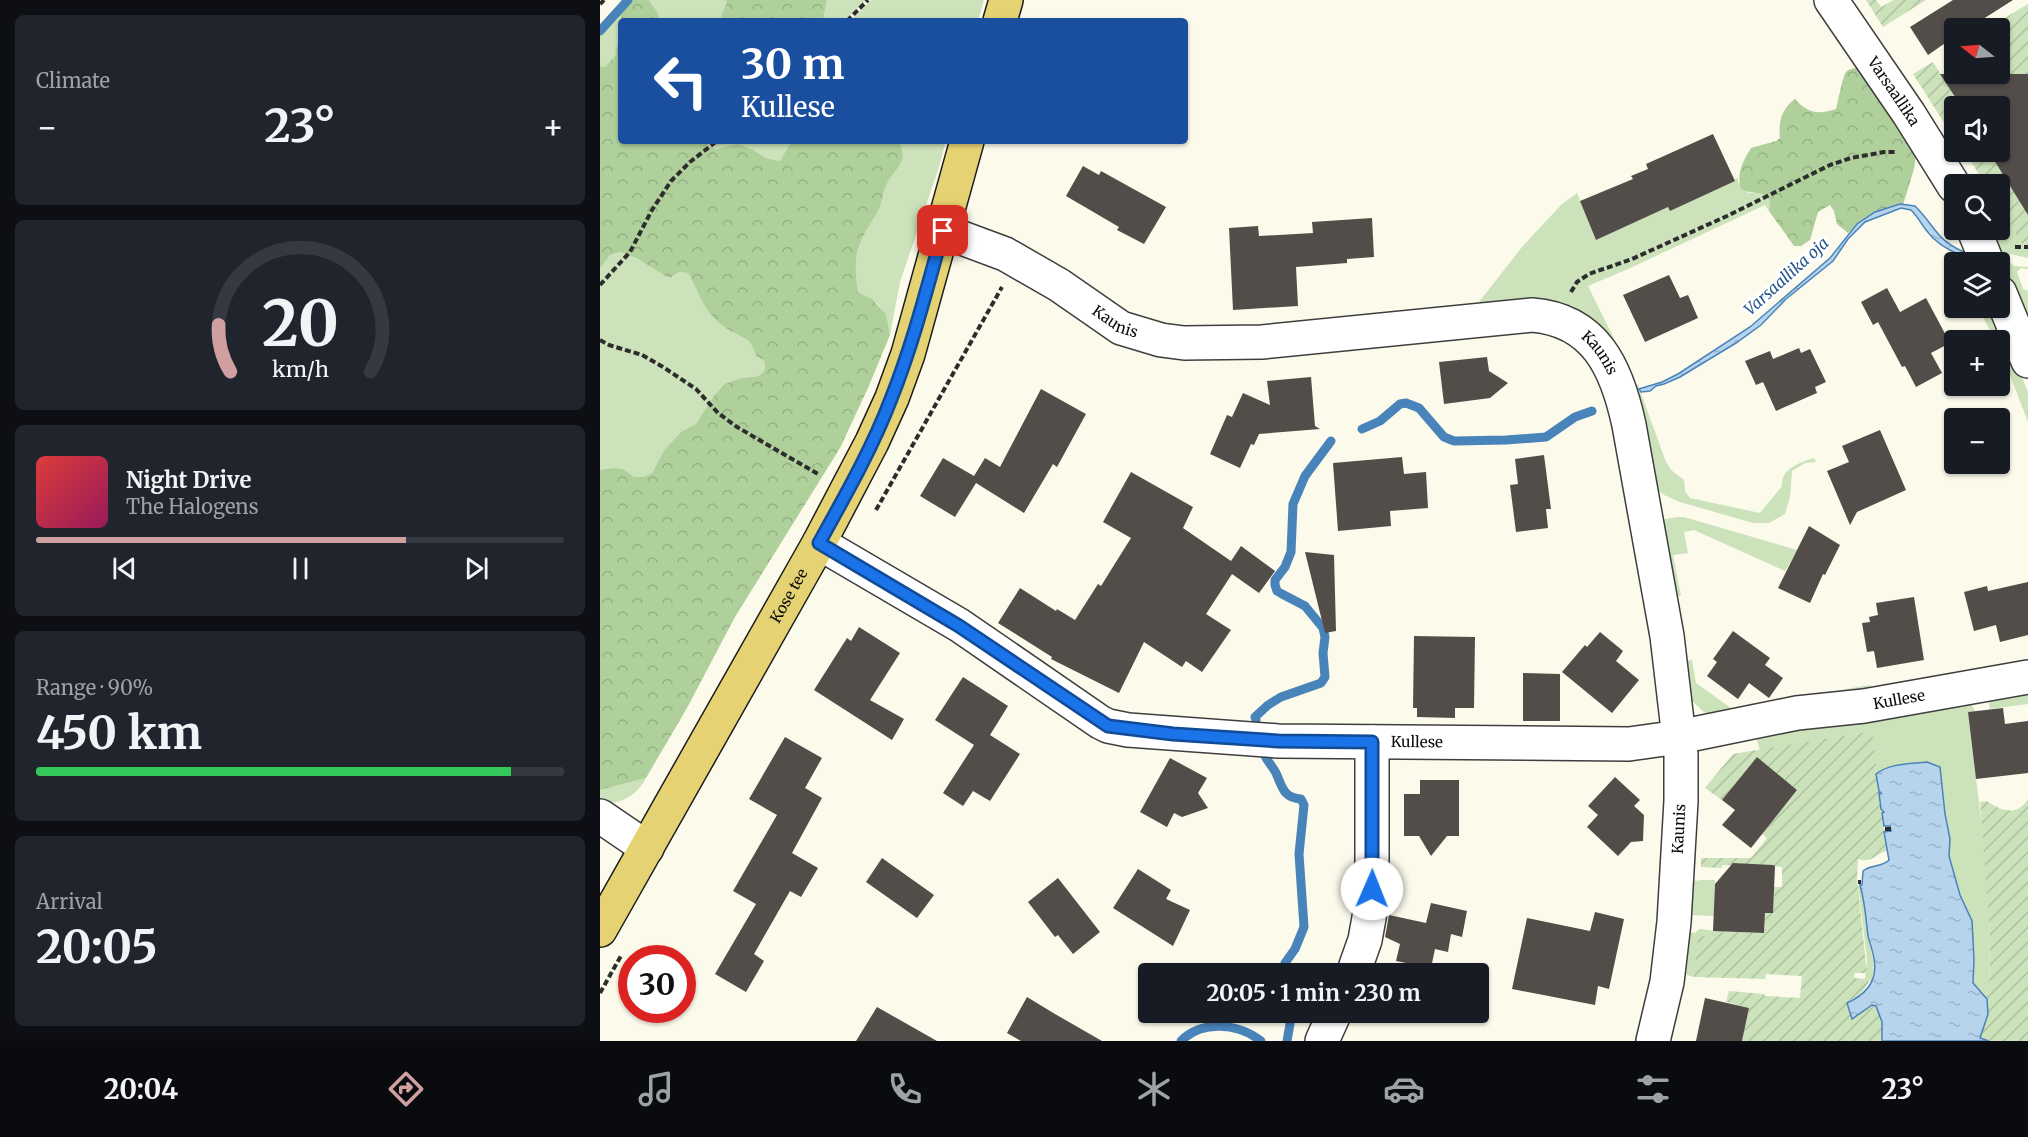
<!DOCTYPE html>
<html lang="en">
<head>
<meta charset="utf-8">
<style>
  :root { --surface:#171b24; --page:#20242c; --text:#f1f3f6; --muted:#9ea1a6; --line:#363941; --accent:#d0a0a0 }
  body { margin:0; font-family:Merriweather,serif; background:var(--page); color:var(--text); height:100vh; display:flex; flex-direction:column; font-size:22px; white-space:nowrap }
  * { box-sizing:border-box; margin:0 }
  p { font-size:20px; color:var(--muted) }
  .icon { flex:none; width:33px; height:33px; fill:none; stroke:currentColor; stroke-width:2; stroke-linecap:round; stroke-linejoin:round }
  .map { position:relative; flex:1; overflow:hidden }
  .sheet { display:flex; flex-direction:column; gap:15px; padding:15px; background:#0d0f14; width:600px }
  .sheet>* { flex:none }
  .hud { position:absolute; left:18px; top:18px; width:570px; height:126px; border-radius:6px; box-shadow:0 2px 4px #0004; background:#1a4fa0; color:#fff; overflow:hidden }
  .needle { width:39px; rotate:287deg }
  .controls { position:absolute; left:1344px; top:18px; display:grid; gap:12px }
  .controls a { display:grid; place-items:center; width:66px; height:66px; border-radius:6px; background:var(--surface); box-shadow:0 2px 4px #0004; font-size:30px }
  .speed { position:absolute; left:18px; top:945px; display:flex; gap:12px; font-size:30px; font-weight:700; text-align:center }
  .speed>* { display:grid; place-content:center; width:78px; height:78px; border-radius:50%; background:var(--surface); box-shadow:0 2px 4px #0004; line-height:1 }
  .speed .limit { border:9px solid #d22; background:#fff; color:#111 }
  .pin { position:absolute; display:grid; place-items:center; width:51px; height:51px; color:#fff; margin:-26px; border-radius:12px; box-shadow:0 3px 9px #0006 }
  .me { position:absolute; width:66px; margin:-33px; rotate:1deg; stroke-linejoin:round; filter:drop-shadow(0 0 4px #0008) }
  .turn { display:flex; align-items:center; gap:21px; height:126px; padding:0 24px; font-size:27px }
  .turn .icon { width:78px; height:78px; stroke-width:2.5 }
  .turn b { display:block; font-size:42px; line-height:51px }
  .big { font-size:45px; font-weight:700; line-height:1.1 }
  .sheet .tile { flex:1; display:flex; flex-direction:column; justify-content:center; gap:9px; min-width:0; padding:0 21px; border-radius:9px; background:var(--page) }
  .sheet .dial { align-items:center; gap:0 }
  .dial svg { height:156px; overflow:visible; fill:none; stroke:var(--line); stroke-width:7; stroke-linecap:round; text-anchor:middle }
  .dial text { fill:var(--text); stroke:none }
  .song { display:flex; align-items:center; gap:18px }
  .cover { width:72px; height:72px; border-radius:9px; background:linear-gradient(135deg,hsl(0 70% 55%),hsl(330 70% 35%)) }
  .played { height:6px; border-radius:3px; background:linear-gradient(90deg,var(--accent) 70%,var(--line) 70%) }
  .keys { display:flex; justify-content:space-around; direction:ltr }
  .heat { display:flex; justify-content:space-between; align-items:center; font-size:33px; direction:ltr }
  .charge { height:9px; border-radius:4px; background:linear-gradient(90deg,#34c759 90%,var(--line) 0) }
  .trip { position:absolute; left:538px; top:963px; width:351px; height:60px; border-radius:6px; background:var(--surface); box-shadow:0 2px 4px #0004; font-weight:700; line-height:60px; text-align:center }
  .menu { display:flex; height:96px; justify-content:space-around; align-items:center; background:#090b0e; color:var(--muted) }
  .menu .icon { width:42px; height:42px }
  .menu .current { color:var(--accent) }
  .menu b { font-size:27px; color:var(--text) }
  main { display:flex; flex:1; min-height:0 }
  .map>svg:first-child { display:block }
  .grass { fill:#cbe2ba }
  .forest { fill:url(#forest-crowns) }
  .garden { fill:url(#garden-furrows) }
  .water { fill:url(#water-ripples); stroke:#4883ba; stroke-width:1.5 }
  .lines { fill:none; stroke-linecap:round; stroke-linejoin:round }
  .stream { stroke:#4883ba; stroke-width:9 }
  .building { fill:#524d49 }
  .minor-casing { stroke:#3e3e3e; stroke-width:36 }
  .major-casing { stroke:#1c1c1c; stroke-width:36 }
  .path { stroke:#2d2d2d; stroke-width:4; stroke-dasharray:6 3; stroke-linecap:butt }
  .minor { stroke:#fff; stroke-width:33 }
  .major { stroke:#e5d272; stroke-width:33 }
  .route-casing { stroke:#114b97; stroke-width:15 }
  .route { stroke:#1a73e8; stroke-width:10 }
  .labels { text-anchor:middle; stroke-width:6; stroke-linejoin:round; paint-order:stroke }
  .street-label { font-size:15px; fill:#0b0b0b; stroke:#fff }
  .water-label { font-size:16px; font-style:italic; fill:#26578a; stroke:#fff }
</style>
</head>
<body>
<main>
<section class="sheet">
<div class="tile"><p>Climate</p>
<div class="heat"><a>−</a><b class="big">23°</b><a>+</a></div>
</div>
<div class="tile dial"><svg viewBox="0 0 100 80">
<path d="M14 69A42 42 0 1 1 86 69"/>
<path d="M14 69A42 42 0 0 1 8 45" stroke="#d0a0a0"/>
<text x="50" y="56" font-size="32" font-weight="700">20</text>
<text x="50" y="72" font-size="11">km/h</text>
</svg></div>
<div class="tile">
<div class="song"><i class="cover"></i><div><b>Night Drive</b><p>The Halogens</p></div></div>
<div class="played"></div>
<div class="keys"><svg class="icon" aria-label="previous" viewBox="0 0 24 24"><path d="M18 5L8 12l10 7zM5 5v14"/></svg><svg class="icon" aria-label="pause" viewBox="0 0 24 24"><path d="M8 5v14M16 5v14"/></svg><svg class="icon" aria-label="next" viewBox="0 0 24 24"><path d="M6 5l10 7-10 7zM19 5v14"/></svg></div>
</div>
<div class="tile"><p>Range · 90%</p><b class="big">450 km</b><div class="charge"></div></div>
<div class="tile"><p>Arrival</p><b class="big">20:05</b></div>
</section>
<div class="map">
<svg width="1428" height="1041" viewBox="0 0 1428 1041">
  <defs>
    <pattern id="forest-crowns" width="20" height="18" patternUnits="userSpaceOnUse" patternTransform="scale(1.5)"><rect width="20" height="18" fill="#afd09b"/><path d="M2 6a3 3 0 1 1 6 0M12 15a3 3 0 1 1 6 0" fill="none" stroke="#95b184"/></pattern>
    <pattern id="garden-furrows" width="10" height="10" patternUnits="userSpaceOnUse" patternTransform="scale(1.5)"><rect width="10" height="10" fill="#cbe2ba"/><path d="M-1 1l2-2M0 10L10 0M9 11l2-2" fill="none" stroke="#adc19f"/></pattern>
    <pattern id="water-ripples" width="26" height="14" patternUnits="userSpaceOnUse" patternTransform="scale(1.5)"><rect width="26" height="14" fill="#b7d4ed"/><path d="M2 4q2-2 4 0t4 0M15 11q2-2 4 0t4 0" fill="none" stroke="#9cb5ca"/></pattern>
  </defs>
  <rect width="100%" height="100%" fill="#fcfaeb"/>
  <!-- grass -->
  <g class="grass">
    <path d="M49 0H125L127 2 119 21H61L58 13Z"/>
    <path d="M227 0H266L244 21H223Z"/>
    <path d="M271 0H384L378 21H250Z"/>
    <path d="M19 8 21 28 15 56 5 67 0 66V31Z"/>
    <path d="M121 141H196L189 145 180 161 166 158 152 149 138 144 116 149 113 147Z"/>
    <path d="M298 141H346L339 167 300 282 290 335C285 308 282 304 258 292 256 276 254 261 259 246 264 232 273 221 279 209 282 202 283 193 286 186 292 170 312 162 298 141Z"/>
    <path d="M1138 178V182L1148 193C1161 192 1173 195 1169 211L1165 205 1028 269 988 286 1030 371 985 315 980 313 972 305 879 307V302L922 247 961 205 977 193 996 240 1068 207 1070 211Z"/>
    <path d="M1400 207 1423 244 1428 240V258L1406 253V259L1414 266 1428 267V269L1421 268 1417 272 1423 289 1428 291V339L1386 230H1400Z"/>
    <path d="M20 252 36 258 67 277 72 278 79 272 88 273 95 283 107 310 126 328 144 337 153 346 164 360 165 370 159 376 142 378 104 412 96 424 82 431 65 449 53 473 43 477H33L12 468 0 470V268L10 254Z"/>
    <path d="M1378 308H1393L1428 392V422L1400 349V340H1395Z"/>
    <path d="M1035 385H1038L1066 462 1071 470 1084 480 1085 491 1090 498 1160 513 1182 486C1180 469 1201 462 1214 458L1216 462 1205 463 1192 471 1190 497 1185 514 1169 523H1153L1080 502 1064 495 1054 487Z"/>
    <path d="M1076 517H1084L1197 550 1185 571 1094 530 1084 532 1088 553 1073 555 1081 596 1074 597 1062 520Z"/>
    <path d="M1092 660 1096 683 1135 711 1252 688 1270 685 1269 691 1112 716 1104 712 1087 696 1085 661Z"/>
    <path d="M1428 686V704L1390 709 1388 700Z"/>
    <path d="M1370 702 1375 711 1368 712 1385 851 1390 933 1389 993 1383 995 1373 983 1374 960 1372 921 1360 895 1349 856 1350 839 1345 814 1340 767C1326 758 1290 765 1276 774L1272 731 1160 750 1155 734Z"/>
    <path d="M46 778C37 795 20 806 0 802V790Z"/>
    <path d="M1102 880H1115L1114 916 1087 915 1089 885 1093 881Z"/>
    <path d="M1258 885H1260C1265 903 1266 920 1269 938 1271 954 1277 965 1271 981L1265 979 1267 960Z"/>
    <path d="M1100 929 1116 931V937L1096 967 1094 977 1084 974 1083 931 1095 933Z"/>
  </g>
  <!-- forest -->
  <g class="forest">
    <path d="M28 0H49L58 13 61 21H21L19 8Z"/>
    <path d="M125 0H227L223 21H119L127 2Z"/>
    <path d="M21 28V141H111L108 145 116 149 138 144 152 149 166 158 180 161 189 145 196 141H298C312 162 292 170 286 186 283 193 282 202 279 209 273 221 264 232 259 246 254 261 256 276 258 292L272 299 286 314 290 335 268 388 240 448 135 617 87 708 46 778 0 790V470L12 468 23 469 34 477H43L52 473 65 449 82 431 96 424 114 396 125 384 142 378 159 376 165 370 164 360 156 356C151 336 141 338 126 328 120 324 113 317 108 311 100 300 96 285 88 273L79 272 71 278 67 277 36 258 20 252 10 255 0 268V66L5 67 15 56Z"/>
    <path d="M1256 68H1264L1287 105 1290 117 1295 124 1303 125 1317 148 1314 169 1303 205 1257 224 1248 233 1237 224 1234 211 1230 205 1218 212 1210 240 1201 246H1194L1169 211C1174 188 1153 196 1141 189 1136 174 1143 161 1151 148L1176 141 1180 138C1178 122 1182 108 1195 99 1207 113 1219 115 1236 109 1238 102 1243 75 1246 72 1249 69 1251 69 1256 68Z"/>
  </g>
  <!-- garden -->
  <g class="garden">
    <path d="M1266 0H1276L1281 7 1294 0H1326L1283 27Z"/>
    <path d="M1428 4V88L1399 106H1354V135L1352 131 1350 132 1313 74 1333 62 1355 97 1391 74H1400V28H1388Z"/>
    <path d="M1365 152H1389L1413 191H1428V240L1422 244 1400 208V184H1385Z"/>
    <path d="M1272 731 1287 851C1275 853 1273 864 1258 859L1257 879 1267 973H1255L1254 978 1268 979 1269 982 1260 995 1247 1002 1252 1019 1272 1005 1276 1006 1282 1022V1041H1142L1149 1008 1126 1002 1129 991 1164 994 1165 996 1200 998 1202 976 1166 974 1165 979 1094 977 1098 935 1116 937V931L1164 933 1165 913 1173 912 1174 887H1182V867L1173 866 1172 865 1144 864 1143 866 1122 865V868L1101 867V858H1151L1167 838 1162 834 1197 790 1157 757 1122 800 1105 788 1133 754Z"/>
    <path d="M1428 799V1041H1389L1380 1038C1384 1025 1393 1007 1383 995L1389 993 1390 933 1380 802 1387 801C1401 811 1417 817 1428 799Z"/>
  </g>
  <!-- water -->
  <g class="water">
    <path d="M1300 204 1315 206C1338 229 1335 241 1371 255L1372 259C1355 254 1337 245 1326 230 1321 223 1317 216 1311 210L1301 208 1265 222 1248 239 1233 261 1186 299 1161 325 1136 343 1080 377 1064 384 1056 386 1050 391 1041 392 1039 389 1062 382 1078 374 1150 327 1230 258 1257 224 1275 212Z"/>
    <path d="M1327 762 1340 767 1345 814 1350 839 1349 856 1360 895 1372 921 1374 960 1373 983 1387 999 1388 1014 1380 1038 1389 1041H1282V1022L1276 1006 1272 1005 1252 1019 1247 1003C1265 995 1278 981 1274 959 1273 951 1270 944 1268 936 1266 919 1265 902 1260 885H1262L1263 871C1270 865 1283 867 1289 860L1284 832 1291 831 1290 826H1284L1282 813 1284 812 1281 809 1279 793H1281L1279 791 1276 774C1290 763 1310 764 1327 762Z"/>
  </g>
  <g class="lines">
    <!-- stream -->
    <g class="stream">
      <path d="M0 31 28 0"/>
      <path d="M762 429 780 421 800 404 806 403 819 408 844 437 854 441 906 440 946 437 975 417 992 411"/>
      <path d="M656 720 655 717 668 705 681 697 721 683 725 677 723 653 725 637 723 628 705 606 682 594 677 591 675 585V580L685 567 691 552 693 504 705 476 731 441"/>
      <path d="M665 756C668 762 673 767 676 773 682 786 683 798 701 799L704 805 699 854 704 927 695 949 685 963 684 974"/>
      <path d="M581 1041C602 1020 638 1023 661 1041"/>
      <path d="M687 1041 690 1024 689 1012"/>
    </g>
  </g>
  <!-- building -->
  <g class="building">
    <path d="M1353 0H1413L1369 28H1354V37L1328 55 1310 27Z"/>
    <path d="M1340 74H1428V215L1389 152H1400V106H1361Z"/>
    <path d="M1113 134 1135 181 1070 211 1068 207 996 240 980 201 1033 179 1031 176 1048 169 1046 164Z"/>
    <path d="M483 166 499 175 501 171 566 207 544 244 517 230 519 227 466 196Z"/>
    <path d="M772 218 774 257 747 259V263L696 267 698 306 633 310 629 228 658 226 659 236 713 233 712 222Z"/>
    <path d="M1069 275 1080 298 1088 295 1098 318 1045 342 1023 295Z"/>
    <path d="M1287 288 1300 312 1326 298 1350 343 1331 353 1342 373 1316 387 1305 366 1302 367 1278 322 1273 325 1261 302Z"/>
    <path d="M1199 348 1201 353 1210 349 1226 382 1215 387 1217 393 1176 411 1163 382 1156 385 1145 361 1170 351 1173 359Z"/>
    <path d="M887 357 889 371 908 383 890 398 844 404 839 362Z"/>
    <path d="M711 377 715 426 720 429 659 434 654 445 651 444 640 468 610 454 627 415 632 417 643 393 670 405 667 381Z"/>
    <path d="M441 389 486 414 457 467 453 464 424 513 376 483 355 517 320 496 343 458 374 476 385 458 400 467Z"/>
    <path d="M1280 430 1306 490 1257 512 1250 525 1227 471 1249 462 1242 446Z"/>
    <path d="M944 455 951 509H946L948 528 916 532 910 485 918 484 915 459Z"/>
    <path d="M802 457 804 474 826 472 828 508 790 511 791 526 738 531 733 463Z"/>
    <path d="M531 472 593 507 583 528 631 561 641 546 675 571 659 593 632 574 606 614 631 630 602 672 586 661 582 667 544 642 519 693 451 659 452 657 398 623 420 588 456 611 457 609 475 620 498 584 501 586 531 538 503 522Z"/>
    <path d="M1209 526 1240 545 1225 575 1223 574 1210 603 1178 588Z"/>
    <path d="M705 552 734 555 736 631 725 633Z"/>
    <path d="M1428 582V635L1400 642 1396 625 1374 631 1364 592 1387 586 1388 591Z"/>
    <path d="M1314 597 1324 660 1277 668 1274 651 1267 652 1262 623 1270 622 1269 617 1278 615 1276 603Z"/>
    <path d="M259 627 300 653 270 700 304 719 292 740 214 690 247 638 251 641Z"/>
    <path d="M1133 631 1170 658 1165 665 1183 678 1169 698 1149 683 1138 699 1107 676 1117 662 1113 659Z"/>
    <path d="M1000 632 1023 651 1016 661 1039 680 1012 713 962 672 985 645 987 647Z"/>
    <path d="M814 636 875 637 874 708H855V718L817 717V708H813Z"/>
    <path d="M923 673 960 674V721H923Z"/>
    <path d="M363 677 408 706 390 735 420 754 390 801 373 791 363 806 343 793 374 745 335 720Z"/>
    <path d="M1403 708 1405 724 1428 721V773L1376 779 1368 712Z"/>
    <path d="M185 737 222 758 205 788 222 798 192 853 218 868 201 897 190 891 154 954 164 961 146 992 115 974 156 904 133 891 177 815 149 799Z"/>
    <path d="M1157 757 1197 790 1151 848 1122 825 1135 810 1122 800Z"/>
    <path d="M570 758 607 778 598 793 608 808 582 817 574 813 567 827 540 812Z"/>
    <path d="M1015 777 1040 800 1034 806 1044 815 1043 841 1031 842 1018 856 987 827 998 815 988 806Z"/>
    <path d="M820 780H859V836H847L831 856 819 836H804V794H820Z"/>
    <path d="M282 858 334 895 317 918 266 882Z"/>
    <path d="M1133 863 1173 865 1175 866 1173 913H1165L1164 933 1113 931 1115 884Z"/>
    <path d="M538 869 571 890 566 899 590 910 573 946 513 908Z"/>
    <path d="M458 878 500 932 473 954 458 935 455 937 428 902Z"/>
    <path d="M831 903 867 911 862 937 851 934 848 952 835 949 831 968 796 961 800 944 785 937 789 915 826 923Z"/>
    <path d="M995 912 1024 919 1009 989 998 986 995 1005 912 989 927 918 990 931Z"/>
    <path d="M427 997 455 1014 502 1041H421L407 1033Z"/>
    <path d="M1105 998 1149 1008 1142 1041H1096Z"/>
    <path d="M277 1007 337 1041H256Z"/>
  </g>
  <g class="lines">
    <defs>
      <g id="minor">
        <path id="s1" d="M1231 0 1309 114 1354 186"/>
        <path d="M1374 230 1387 262"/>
        <path id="s2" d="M343 231 405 254 459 285 521 328 561 340 584 343 662 342 932 315C996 320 1017 369 1029 425L1067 636 1081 755V801L1074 922 1067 982 1053 1041"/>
        <path d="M1400 293 1428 361"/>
        <path id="s3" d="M219 543 359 625 500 722 508 726 528 730 678 741 1029 744 1079 737 1197 713 1264 706 1428 677"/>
        <path d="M0 816 47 848"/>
        <path d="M753 974 765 940 772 901V742"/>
        <path d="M722 1041 735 1012"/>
      </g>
      <g id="major">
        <path d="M400 21 406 0"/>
        <path id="s4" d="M0 930 219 543 272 442 292 398 308 354 367 141"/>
      </g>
    </defs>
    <!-- minor casing -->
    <use href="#minor" class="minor-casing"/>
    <!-- major casing -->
    <use href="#major" class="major-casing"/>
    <!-- path -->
    <g class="path">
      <path d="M0 4 4 0"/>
      <path d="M247 21 268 0"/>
      <path d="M1415 247H1428"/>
      <path d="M0 285 30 252 52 210 71 181 90 162 117 141"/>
      <path d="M971 292 977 282 989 274 1032 259 1127 216 1230 165 1251 158 1284 152H1295"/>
      <path d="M0 340 9 345 42 355 63 367 96 389 118 413 137 427 218 474"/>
      <path d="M276 510 402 287"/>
      <path d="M1285 829H1291"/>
      <path d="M1258 882H1261"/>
      <path d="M0 993 22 954"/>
    </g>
    <!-- minor -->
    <use href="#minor" class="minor"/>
    <!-- major -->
    <use href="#major" class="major"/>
  </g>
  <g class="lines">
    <defs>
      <path id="route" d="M343 231C327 288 313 344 291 399 272 449 245 496 219 543L359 626 508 726 573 734 678 741 772 742V889"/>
    </defs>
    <!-- route casing -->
    <use href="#route" class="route-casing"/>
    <!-- route -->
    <use href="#route" class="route"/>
  </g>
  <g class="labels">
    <!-- street labels -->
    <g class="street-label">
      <text dy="5" stroke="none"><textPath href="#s1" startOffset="111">Varsaallika</textPath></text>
      <text dy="5" stroke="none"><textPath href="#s2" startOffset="196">Kaunis</textPath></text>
      <text dy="5" stroke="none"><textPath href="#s2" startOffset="699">Kaunis</textPath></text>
      <text dy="5" stroke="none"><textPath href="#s4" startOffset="384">Kose tee</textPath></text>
      <text dy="5" stroke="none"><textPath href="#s3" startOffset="1138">Kullese</textPath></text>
      <text dy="5" stroke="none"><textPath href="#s3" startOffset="652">Kullese</textPath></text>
      <text transform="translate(1079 829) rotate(-87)" y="5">Kaunis</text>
    </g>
    <!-- water labels -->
    <g class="water-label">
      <text transform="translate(1186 276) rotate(-42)" y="6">Varsaallika oja</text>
    </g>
  </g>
</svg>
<div class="controls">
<a><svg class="needle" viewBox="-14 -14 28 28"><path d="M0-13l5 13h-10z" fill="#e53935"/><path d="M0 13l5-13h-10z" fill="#9ea1a6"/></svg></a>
<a><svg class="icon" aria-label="sound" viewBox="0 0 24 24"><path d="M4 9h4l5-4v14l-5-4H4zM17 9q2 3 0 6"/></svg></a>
<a><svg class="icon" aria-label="search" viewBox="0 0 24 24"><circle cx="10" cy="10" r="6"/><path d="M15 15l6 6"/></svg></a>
<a><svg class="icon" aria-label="layers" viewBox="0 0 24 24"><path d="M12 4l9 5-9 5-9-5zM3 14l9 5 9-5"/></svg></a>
<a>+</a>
<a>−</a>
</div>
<div class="speed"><div class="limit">30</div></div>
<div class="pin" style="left:343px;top:231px;background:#d93025"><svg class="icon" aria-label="arrive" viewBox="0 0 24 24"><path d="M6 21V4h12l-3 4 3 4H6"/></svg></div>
<svg class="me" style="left:772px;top:889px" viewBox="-20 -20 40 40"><circle r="19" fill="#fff"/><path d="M0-13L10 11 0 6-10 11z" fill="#1a73e8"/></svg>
<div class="trip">20:05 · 1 min · 230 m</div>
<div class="hud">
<div class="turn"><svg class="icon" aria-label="left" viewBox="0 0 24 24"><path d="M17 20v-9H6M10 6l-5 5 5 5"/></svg><div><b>30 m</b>Kullese</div></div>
</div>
</div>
</main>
<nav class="menu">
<b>20:04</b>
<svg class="icon current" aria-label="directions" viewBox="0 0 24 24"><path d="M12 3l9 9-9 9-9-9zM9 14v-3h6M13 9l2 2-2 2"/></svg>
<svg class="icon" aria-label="music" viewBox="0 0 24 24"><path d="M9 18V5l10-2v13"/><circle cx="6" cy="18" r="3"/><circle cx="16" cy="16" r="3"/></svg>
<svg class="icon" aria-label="phone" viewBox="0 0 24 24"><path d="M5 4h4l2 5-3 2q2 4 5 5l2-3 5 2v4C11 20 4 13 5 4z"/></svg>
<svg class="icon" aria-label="climate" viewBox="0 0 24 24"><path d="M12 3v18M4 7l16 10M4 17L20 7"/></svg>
<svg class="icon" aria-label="car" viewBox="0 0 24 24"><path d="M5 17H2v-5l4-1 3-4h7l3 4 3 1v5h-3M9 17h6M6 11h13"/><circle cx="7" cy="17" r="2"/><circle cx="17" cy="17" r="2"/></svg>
<svg class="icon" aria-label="filters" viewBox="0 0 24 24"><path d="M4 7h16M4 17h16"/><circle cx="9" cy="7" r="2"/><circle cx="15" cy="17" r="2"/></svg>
<b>23°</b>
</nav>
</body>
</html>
